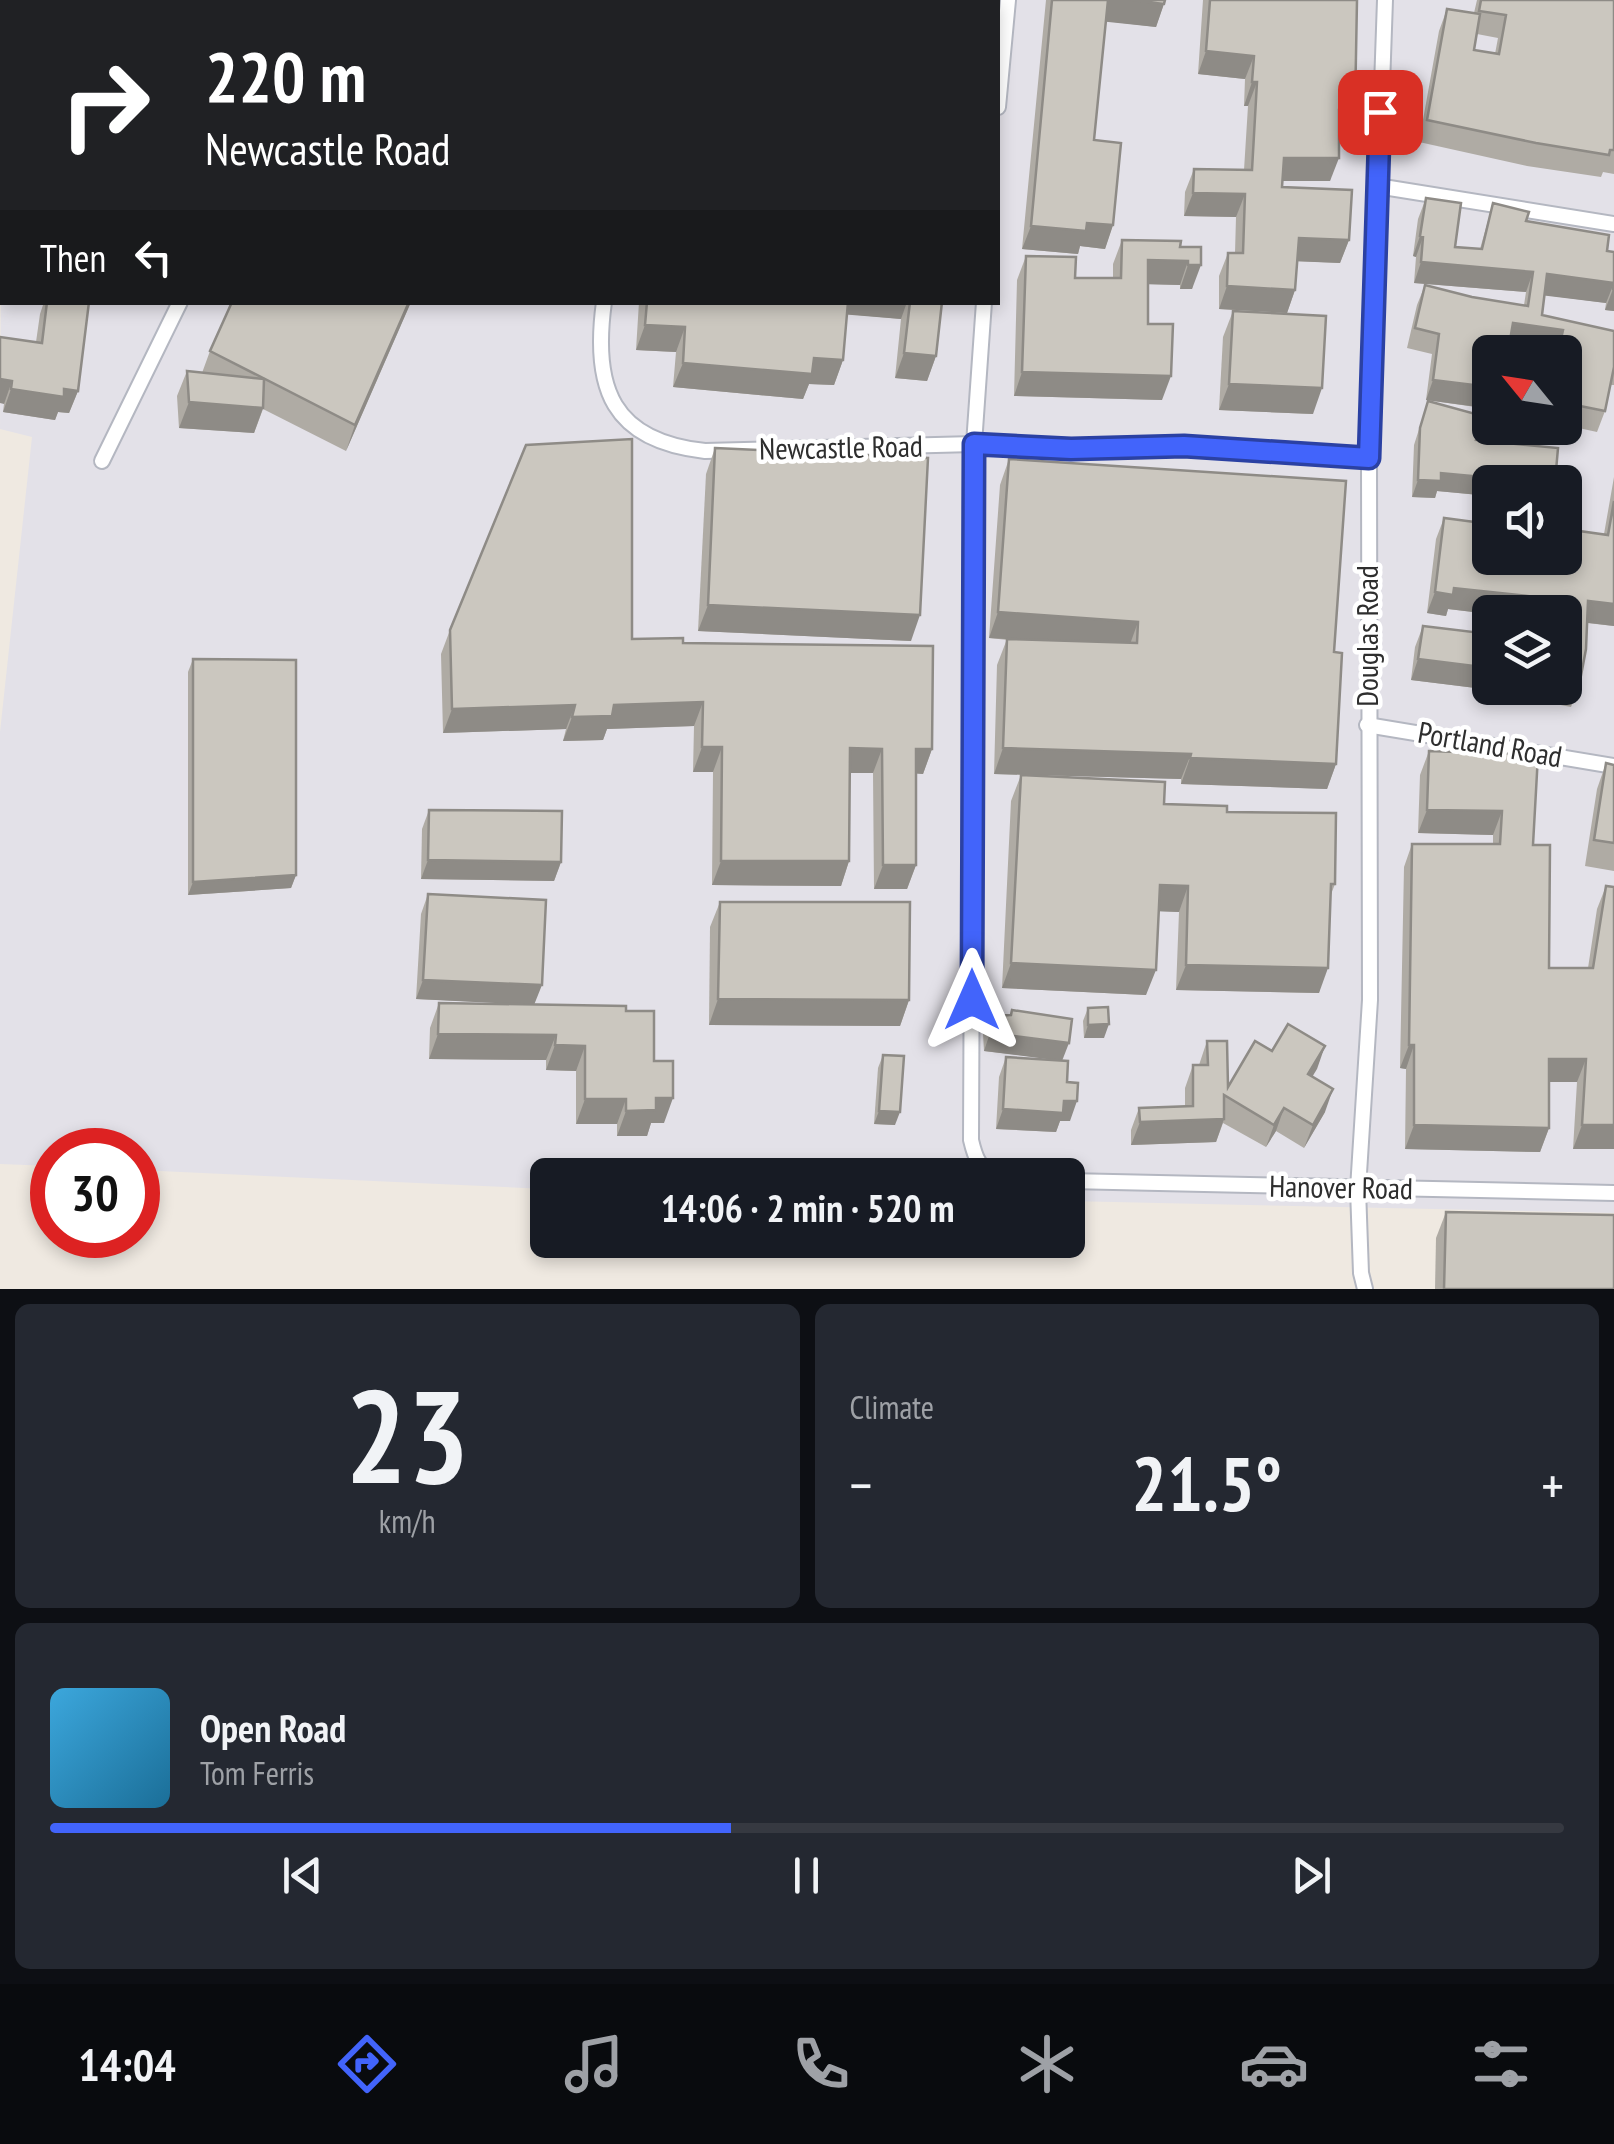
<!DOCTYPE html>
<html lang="en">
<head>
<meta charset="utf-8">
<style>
  :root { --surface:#171b24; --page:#242831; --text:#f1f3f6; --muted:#9ea1a6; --line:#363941; --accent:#4264fb }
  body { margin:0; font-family:"PT Sans Narrow",sans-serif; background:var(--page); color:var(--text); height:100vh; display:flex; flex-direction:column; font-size:38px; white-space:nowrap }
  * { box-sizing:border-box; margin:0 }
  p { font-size:32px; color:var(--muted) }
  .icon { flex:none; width:55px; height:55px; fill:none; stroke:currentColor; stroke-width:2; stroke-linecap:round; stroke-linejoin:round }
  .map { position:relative; height:1289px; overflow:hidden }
  .drawer { display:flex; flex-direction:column; gap:15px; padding:15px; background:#0d0f14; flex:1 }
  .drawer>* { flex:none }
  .hud { position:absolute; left:0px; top:0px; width:1000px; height:305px; box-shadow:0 5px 15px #0003; background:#202124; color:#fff; overflow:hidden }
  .needle { width:65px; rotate:300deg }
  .controls { position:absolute; left:1472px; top:335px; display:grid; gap:20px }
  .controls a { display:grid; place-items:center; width:110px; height:110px; border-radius:15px; background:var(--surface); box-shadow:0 5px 15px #0003; font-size:50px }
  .speed { position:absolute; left:30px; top:1128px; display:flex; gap:20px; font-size:50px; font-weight:700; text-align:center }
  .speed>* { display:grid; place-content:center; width:130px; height:130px; border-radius:50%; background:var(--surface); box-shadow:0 5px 15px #0003; line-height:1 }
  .speed .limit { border:15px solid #d22; background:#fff; color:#111 }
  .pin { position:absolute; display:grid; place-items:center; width:85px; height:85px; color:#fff; margin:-42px; border-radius:20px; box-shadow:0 5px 15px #0006 }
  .me { position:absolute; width:110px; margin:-55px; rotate:0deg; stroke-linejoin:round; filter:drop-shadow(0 0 8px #0008) }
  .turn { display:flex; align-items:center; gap:35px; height:210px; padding:0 40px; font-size:45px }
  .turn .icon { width:130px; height:130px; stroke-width:2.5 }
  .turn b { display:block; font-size:70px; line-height:85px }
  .then { display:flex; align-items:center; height:95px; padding:0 40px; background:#0003; gap:20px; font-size:38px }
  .big { font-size:75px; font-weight:600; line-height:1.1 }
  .drawer .card { flex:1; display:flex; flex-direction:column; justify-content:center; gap:15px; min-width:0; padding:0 35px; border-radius:15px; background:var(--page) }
  .drawer .dial { align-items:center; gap:0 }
  .dial b { font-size:130px; line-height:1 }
  .song { display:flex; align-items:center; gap:30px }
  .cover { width:120px; height:120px; border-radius:15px; background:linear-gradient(135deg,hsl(200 70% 55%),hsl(200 70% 35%)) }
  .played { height:10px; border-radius:5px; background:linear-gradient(90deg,var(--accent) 45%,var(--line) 45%) }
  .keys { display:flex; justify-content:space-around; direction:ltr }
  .heat { display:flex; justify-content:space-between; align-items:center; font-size:55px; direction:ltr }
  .drawer .tiles { flex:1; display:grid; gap:15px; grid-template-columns:1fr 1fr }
  .card:last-child { grid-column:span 2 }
  .trip { position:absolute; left:530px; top:1158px; width:555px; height:100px; border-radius:15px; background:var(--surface); box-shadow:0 5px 15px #0003; font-weight:600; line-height:100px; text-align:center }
  .tab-bar { display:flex; height:160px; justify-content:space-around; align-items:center; background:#090b0e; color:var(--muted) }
  .tab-bar .icon { width:70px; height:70px }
  .tab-bar .on { color:var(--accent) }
  .tab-bar b { font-size:45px; color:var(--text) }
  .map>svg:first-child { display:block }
  .industrial { fill:#e3e1e8; fill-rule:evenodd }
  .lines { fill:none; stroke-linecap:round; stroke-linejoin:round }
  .stream { stroke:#75cff0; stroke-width:5 }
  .street-casing { stroke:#b4b7c1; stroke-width:18 }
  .secondary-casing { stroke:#b4b7c1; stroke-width:24 }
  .street { stroke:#fff; stroke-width:14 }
  .secondary { stroke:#fff; stroke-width:20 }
  .wall { fill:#afaba4; fill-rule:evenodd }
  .shaded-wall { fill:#8e8b86 }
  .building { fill:#cbc7bf; stroke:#8e8b86; stroke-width:2.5 }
  .route-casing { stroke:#2b41a3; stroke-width:25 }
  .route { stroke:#4264fb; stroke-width:18 }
  .labels { text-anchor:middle; stroke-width:9; stroke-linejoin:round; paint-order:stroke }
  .street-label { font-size:30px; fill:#2e2e2e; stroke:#fff }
</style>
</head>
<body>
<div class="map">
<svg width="1614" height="1289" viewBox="0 0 1614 1289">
  <rect width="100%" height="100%" fill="#efe9e1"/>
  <!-- industrial -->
  <path class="industrial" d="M56 0H1614V1213L1068 1201V1175H548L547 1189 138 1170V1150H52V1166L0 1164V732L32 437 0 429 2 108V302H998V2H55ZM1490 352H1565V428H1490ZM1490 482H1565V558H1490ZM1490 612H1565V688H1490Z"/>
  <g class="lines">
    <!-- stream -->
    <g class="stream">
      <path d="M36 2 37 0"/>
      <path d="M0 72 2 67"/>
    </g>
    <defs>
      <g id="street">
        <path d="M317 2 318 0"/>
        <path d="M998 107 1008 0"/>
        <path d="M1377 186 1614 224"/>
        <path d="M604 302C592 388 612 441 705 451L974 444 1071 449 1184 446 1369 458"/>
        <path d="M984 302 974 444 971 1140C975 1157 979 1169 995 1175"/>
        <path d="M102 461 180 302"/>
        <path d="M1367 725 1614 766"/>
        <path d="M1068 1181 1614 1193"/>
        <path d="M1365 1289 1361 1273 1358 1189 1370 1000 1369 458 1385 0"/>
      </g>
      <path id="secondary" d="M650 2V0"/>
    </defs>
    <!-- street casing -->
    <use href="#street" class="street-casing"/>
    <!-- secondary casing -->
    <use href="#secondary" class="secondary-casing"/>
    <!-- street -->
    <use href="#street" class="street"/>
    <!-- secondary -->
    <use href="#secondary" class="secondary"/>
  </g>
  <!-- wall -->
  <g class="wall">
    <path d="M1046 0H1165L1156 27 1106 21 1094 140 1113 225 1105 249 1080 246 1078 254 1022 249Z"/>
    <path d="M1203 0H1357L1347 133H1339L1330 181H1282V187L1349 240 1340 263 1297 261 1295 290 1287 313 1219 309V276L1228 253H1235L1236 217 1184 216 1185 192 1194 169 1244 170 1248 106H1244L1245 79 1198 74Z"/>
    <path d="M1477 0H1614V174L1603 172 1601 177 1527 166 1419 142 1439 31 1447 9 1474 13ZM1477 34 1498 38 1495 54 1474 50Z"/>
    <path d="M1426 198 1455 247 1480 249 1493 203 1526 221 1607 251 1614 252V311L1605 310 1606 303 1545 295 1542 315 1614 331V385H1610L1605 411 1597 432 1565 425V352H1555V351L1509 344 1490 352V409L1426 400 1432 354 1407 348 1417 305 1425 285 1472 297 1524 305 1526 292 1414 283 1416 257 1413 256 1418 219Z"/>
    <path d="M1122 240 1180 247H1201L1192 289H1180V285L1148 284V324L1162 400 1014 396 1017 280 1026 256 1075 278H1113V264Z"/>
    <path d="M44 302H89L78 391 69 413 58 412 55 420 3 412 4 404 0 337 36 342 40 314Z"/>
    <path d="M411 302 346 451 263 409 254 433 179 428 177 396 187 371 202 373 210 351Z"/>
    <path d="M639 302H942L936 356 927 381 895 378 901 319 847 314 843 360 834 385 809 384 803 399 673 387 676 352 636 350Z"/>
    <path d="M1233 311 1313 414 1219 410 1223 337Z"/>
    <path d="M1428 401 1476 440 1490 482V496L1437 491 1435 498 1412 497 1414 445Z"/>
    <path d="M715 448 911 641 698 631 706 474Z"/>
    <path d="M1009 459 1334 652 1336 764 1327 789 1181 784V779L994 774 997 665 1007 639 1008 640 989 638 1000 485Z"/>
    <path d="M1614 477V626L1587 623 1579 686 1571 707 1508 695V692L1411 680 1415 647 1423 626 1490 688H1565V612H1490V614L1448 609 1446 616 1427 613 1436 539 1444 518 1604 534Z"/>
    <path d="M450 630 683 643 932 749 923 774 916 773V865L907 889H874L873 773H850L849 861 841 886 712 885 713 772H693L694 726 607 729 603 740 563 741 566 729 443 733 441 654Z"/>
    <path d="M193 659 296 875 291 888 188 895V672Z"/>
    <path d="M1429 751 1538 755 1533 845 1549 968H1588L1597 909 1606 886 1614 1149H1573L1577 1082H1549V1128L1540 1152 1405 1149 1406 1069 1400 1068 1404 867 1412 844H1493V835L1418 833 1420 775Z"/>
    <path d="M1606 763 1614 765V871L1585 866 1597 789Z"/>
    <path d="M1021 775 1164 804 1227 812 1335 884 1330 897 1319 993 1176 990 1179 912 1159 911 1146 995 1002 988 1011 801Z"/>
    <path d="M429 810 561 862 554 881 421 879 422 829Z"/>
    <path d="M428 894 535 1005 626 1011 654 1061 664 1123H651L647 1136H617V1124H576V1071L546 1070V1060L429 1059 430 1028 439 1003 529 1004 416 999 421 914Z"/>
    <path d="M720 902 909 1000 900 1026 709 1025 710 927Z"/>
    <path d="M1088 1008 1104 1038H1084L1083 1021Z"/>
    <path d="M1012 1010 1062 1061 1067 1082 1070 1121H1060L1056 1132 996 1129 999 1077 1006 1057 1059 1060 984 1051 983 1034 989 1016 1010 1015Z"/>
    <path d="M1207 1041 1228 1087 1272 1051 1325 1046 1312 1077 1325 1112 1304 1148 1276 1131 1266 1147 1223 1123 1216 1142 1131 1145V1130L1139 1108 1185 1106V1088L1193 1065H1199Z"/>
    <path d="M883 1055 895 1125 874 1124 878 1068Z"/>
    <path d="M1446 1212 1614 1289H1435L1436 1238Z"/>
  </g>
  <!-- shaded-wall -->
  <g class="shaded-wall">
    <path d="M1107 0H1131L1164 4 1156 27 1099 21Z"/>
    <path d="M1206 51 1254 56 1245 79 1198 74Z"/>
    <path d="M1252 82H1257L1248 106H1244Z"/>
    <path d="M1355 109 1347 133H1331L1339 110Z"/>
    <path d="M1284 158H1339L1330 181H1275Z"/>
    <path d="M1193 193 1245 194 1236 217 1184 216Z"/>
    <path d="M1087 223 1113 225 1105 249 1080 246 1078 254 1022 249 1031 226Z"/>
    <path d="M1420 236 1423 237 1416 257 1413 256Z"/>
    <path d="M1299 238 1349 240 1340 263 1290 261Z"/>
    <path d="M1148 260 1188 261 1180 285 1139 284Z"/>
    <path d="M1421 262 1533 272 1526 292 1414 283Z"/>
    <path d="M1188 265H1201L1192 289H1180Z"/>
    <path d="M1547 274 1614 283 1606 303 1540 295Z"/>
    <path d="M1227 286 1295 290 1287 313 1219 309Z"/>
    <path d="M1613 289 1614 290V311L1605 310Z"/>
    <path d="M409 302H411L346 451 355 425Z"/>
    <path d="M844 302H907L901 319 840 314Z"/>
    <path d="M1513 323 1563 330 1555 351 1505 344Z"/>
    <path d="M645 325 685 327 676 352 636 350Z"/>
    <path d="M904 353 936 356 927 381 895 378Z"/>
    <path d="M814 358 843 360 834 385 809 384 803 399 673 387 683 363Z"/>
    <path d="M1022 372 1171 376 1162 400 1014 396Z"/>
    <path d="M0 379 12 381 4 404 0 403Z"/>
    <path d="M1433 380 1486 386 1478 407 1426 400Z"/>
    <path d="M1229 384 1322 388 1313 414 1219 410Z"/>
    <path d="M11 389H64L78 391 69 413 58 412 55 420 3 412Z"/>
    <path d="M189 402 263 408 254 433 179 428Z"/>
    <path d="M1441 473 1537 482H1490V496L1437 491 1435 498 1412 497 1418 480Z"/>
    <path d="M1454 588 1528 596 1522 612H1490V614L1448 609 1446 616 1427 613 1435 592Z"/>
    <path d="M1588 601 1614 604V626L1581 622Z"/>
    <path d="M708 605 920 615 911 641 698 631Z"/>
    <path d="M998 612 1138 622 1129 647 989 638Z"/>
    <path d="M1418 659 1490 668V688H1510L1508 692 1411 680Z"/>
    <path d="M703 702 694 726 607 729 603 740 563 741 572 717 614 705Z"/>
    <path d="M575 705 566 729 443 733 452 709Z"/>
    <path d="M702 747H722L713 772H693Z"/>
    <path d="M850 748 882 749 873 773H842Z"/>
    <path d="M1003 748 1191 754 1181 779 994 774Z"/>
    <path d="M916 749H932L923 774 907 773Z"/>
    <path d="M1190 758 1336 764 1327 789 1181 784Z"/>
    <path d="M1427 810 1502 811 1493 835 1418 833Z"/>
    <path d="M428 860 561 862 554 881 421 879Z"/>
    <path d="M721 861H849L841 886 712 885Z"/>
    <path d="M883 865H916L907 889H874Z"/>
    <path d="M296 875 291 888 188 895 193 882Z"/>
    <path d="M1160 885 1188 886 1179 912 1151 911Z"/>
    <path d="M1011 963 1156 970 1146 995 1002 988Z"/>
    <path d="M1186 965 1328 968 1319 993 1176 990Z"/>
    <path d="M423 980 542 985 534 1005 416 999Z"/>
    <path d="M718 999 909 1000 900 1026 709 1025Z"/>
    <path d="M1109 1024 1104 1038H1084L1088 1025Z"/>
    <path d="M990 1033 1069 1043 1062 1061 984 1051Z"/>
    <path d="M438 1034 556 1035 546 1060 429 1059Z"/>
    <path d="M555 1045 585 1046 576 1071 546 1070Z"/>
    <path d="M1409 1045H1414L1406 1069 1400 1068Z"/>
    <path d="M1325 1046 1317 1069 1300 1097 1308 1074Z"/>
    <path d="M1549 1059H1586L1577 1082H1540Z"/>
    <path d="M1333 1089 1325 1112 1304 1148 1313 1125Z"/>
    <path d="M656 1098H673L664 1123H651L647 1136H617L626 1111Z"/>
    <path d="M585 1099H626L617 1124H576Z"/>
    <path d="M1064 1101H1077L1070 1121H1060L1056 1132 996 1129 1003 1109Z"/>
    <path d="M1284 1108 1276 1131 1266 1147 1274 1125Z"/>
    <path d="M879 1111 900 1112 895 1125 874 1124Z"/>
    <path d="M1224 1119 1216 1142 1131 1145 1140 1122Z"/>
    <path d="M1414 1125 1549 1128 1540 1152 1405 1149Z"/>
    <path d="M1582 1125H1614V1149H1573Z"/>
  </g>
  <!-- building -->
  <g class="building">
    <path d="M191 0H253L252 2H190Z"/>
    <rect x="386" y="0" width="189" height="2"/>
    <path d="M697 0H820V2H696Z"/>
    <rect x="874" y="0" width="100" height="2"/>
    <path d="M1052 0H1108L1094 140 1121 143 1113 225 1087 223 1086 231 1031 226Z"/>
    <path d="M1131 0H1165L1164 4Z"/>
    <path d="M1210 0H1357L1355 109 1339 110V158H1284L1282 187 1352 190 1349 240 1299 238 1295 290 1227 286 1228 253H1243L1245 194 1193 193 1194 169 1252 170 1257 82H1252L1254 56 1206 51Z"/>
    <path d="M1481 0H1614V150H1610L1609 155 1536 143 1427 120 1447 9 1480 14 1474 50 1499 54 1506 15 1479 11Z"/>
    <path d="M1426 198 1461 203 1455 247 1482 249 1493 203 1529 212 1526 221 1609 235 1607 251 1614 252V290L1613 289 1614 283 1547 274 1542 315 1614 331V367L1605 411 1565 403V352H1558L1563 330 1513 323 1508 352H1490V387L1433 380 1439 334 1415 328 1425 285 1472 297 1528 306 1533 272 1421 262 1423 237 1420 236Z"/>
    <path d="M1122 240 1181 241 1180 247H1201V265H1188V261L1148 260V324H1173L1171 376 1022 372 1026 256 1076 257 1075 278H1121Z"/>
    <path d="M47 302H89L78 391 64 389V397L11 389 12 381 0 379V337L42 343Z"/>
    <path d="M232 302H409L355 425 210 351Z"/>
    <path d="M647 302H848L843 360 814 358 812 374 683 363 685 327 645 325Z"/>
    <path d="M910 302H942L936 356 904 353Z"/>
    <path d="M1233 311 1326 316 1322 388 1229 384Z"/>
    <path d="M187 371 264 379 263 408 189 402Z"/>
    <path d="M1428 401 1483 416 1476 440 1558 448 1555 482H1537L1441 473V481L1418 480 1420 428Z"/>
    <path d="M632 439V639L683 638V643L933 646 932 749H916V865H883L882 749 850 748 849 861H721L722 747H702L703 702 614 705 612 716 572 717 575 705 452 709 450 630 526 445Z"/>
    <path d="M715 448 928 458 920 615 708 605Z"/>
    <path d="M1009 459 1346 481 1334 652 1342 653 1336 764 1190 758 1191 754 1003 748 1007 639 1137 643 1138 622 998 612Z"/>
    <path d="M1614 501V604L1588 601 1586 649 1579 686 1565 684V612H1527L1528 596 1454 588 1453 595 1435 592 1444 518 1490 524V558H1565V529L1608 535Z"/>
    <path d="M1423 626 1490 634V668L1418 659Z"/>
    <path d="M193 659 296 660V875L193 882Z"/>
    <path d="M1429 751 1538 755 1533 845H1550L1549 968H1593L1606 886 1614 887V1125H1582L1586 1059H1549V1128L1414 1125V1045H1409L1412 844H1500L1502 811 1427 810Z"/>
    <path d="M1606 763 1614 765V843L1594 840Z"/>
    <path d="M1021 775 1165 782 1164 804 1227 806V812L1336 813 1335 884H1331L1328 968 1186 965 1188 886 1160 885 1156 970 1011 963Z"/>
    <path d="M429 810 562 811 561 862 428 860Z"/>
    <path d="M428 894 546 900 542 985 423 980Z"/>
    <path d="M720 902H910L909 1000 718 999Z"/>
    <path d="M439 1003 626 1006V1011H654V1061H673V1098H656V1110L626 1111V1099H585V1046L555 1045 556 1035 438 1034Z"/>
    <path d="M1108 1007 1109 1024 1088 1025V1008Z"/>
    <path d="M1012 1010 1072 1019 1069 1043 990 1033 989 1016 1011 1015Z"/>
    <path d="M1288 1024 1325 1046 1308 1074 1333 1089 1313 1125 1284 1108 1274 1125 1224 1095V1119L1140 1122 1139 1108 1193 1106V1065H1208L1207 1041H1227L1228 1087 1255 1041 1272 1051Z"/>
    <path d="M883 1055 904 1056 900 1112 879 1111Z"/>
    <path d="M1006 1057 1068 1061 1067 1082 1078 1083 1077 1101H1064L1063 1113 1003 1109Z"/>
    <path d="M1446 1212 1614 1215V1289H1444Z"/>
  </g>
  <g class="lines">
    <defs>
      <path id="route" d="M972 1000 974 444 1071 449 1184 446 1369 458 1380 112"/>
    </defs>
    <!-- route casing -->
    <use href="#route" class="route-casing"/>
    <!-- route -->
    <use href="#route" class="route"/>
  </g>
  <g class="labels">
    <!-- street labels -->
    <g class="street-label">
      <text transform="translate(841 448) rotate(-1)" y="10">Newcastle Road</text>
      <text transform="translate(1368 636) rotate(-90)" y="10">Douglas Road</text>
      <text transform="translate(1490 745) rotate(10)" y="10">Portland Road</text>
      <text transform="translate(1341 1188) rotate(1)" y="10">Hanover Road</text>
    </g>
  </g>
</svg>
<div class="controls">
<a><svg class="needle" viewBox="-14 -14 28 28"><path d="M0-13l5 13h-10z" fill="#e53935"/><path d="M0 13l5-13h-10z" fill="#9ea1a6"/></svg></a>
<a><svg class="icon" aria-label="sound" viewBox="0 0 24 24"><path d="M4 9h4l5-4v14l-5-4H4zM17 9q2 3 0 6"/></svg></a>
<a><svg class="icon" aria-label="layers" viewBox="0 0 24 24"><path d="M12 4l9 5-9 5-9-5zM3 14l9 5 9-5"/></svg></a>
</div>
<div class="speed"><div class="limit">30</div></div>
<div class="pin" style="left:1380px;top:112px;background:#d93025"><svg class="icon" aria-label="arrive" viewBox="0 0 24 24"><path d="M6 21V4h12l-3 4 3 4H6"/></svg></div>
<svg class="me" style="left:972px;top:1000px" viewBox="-20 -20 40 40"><path d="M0-17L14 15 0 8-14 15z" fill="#4264fb" stroke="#fff" stroke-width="4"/></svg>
<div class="trip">14:06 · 2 min · 520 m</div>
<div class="hud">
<div class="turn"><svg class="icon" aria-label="right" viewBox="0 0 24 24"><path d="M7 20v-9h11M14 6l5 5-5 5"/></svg><div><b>220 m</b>Newcastle Road</div></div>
<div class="then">Then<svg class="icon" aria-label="left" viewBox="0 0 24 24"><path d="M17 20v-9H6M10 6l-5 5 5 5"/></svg></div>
</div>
</div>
<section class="drawer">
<div class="tiles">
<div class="card dial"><b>23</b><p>km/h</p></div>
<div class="card"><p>Climate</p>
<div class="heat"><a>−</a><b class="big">21.5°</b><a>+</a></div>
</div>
<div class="card">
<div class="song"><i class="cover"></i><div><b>Open Road</b><p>Tom Ferris</p></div></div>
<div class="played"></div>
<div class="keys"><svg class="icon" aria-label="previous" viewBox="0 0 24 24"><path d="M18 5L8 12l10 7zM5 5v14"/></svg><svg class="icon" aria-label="pause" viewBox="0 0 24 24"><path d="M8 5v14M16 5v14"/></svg><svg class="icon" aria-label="next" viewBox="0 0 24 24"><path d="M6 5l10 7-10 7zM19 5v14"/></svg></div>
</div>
</div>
</section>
<nav class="tab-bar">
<b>14:04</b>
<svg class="icon on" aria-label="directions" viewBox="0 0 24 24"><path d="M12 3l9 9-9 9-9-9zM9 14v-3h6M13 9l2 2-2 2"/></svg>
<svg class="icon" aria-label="music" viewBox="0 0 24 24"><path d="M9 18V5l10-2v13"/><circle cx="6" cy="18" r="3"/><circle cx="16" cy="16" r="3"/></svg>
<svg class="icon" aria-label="phone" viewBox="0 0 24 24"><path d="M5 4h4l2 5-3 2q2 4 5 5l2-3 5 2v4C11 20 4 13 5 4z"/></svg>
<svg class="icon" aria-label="climate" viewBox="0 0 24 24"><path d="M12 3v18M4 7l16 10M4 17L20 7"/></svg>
<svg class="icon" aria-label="car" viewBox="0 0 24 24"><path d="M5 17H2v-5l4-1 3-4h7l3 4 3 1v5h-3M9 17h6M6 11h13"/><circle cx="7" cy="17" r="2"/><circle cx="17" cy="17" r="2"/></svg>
<svg class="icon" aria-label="filters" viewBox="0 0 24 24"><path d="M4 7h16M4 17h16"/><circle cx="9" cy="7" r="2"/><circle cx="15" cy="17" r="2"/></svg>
</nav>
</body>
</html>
